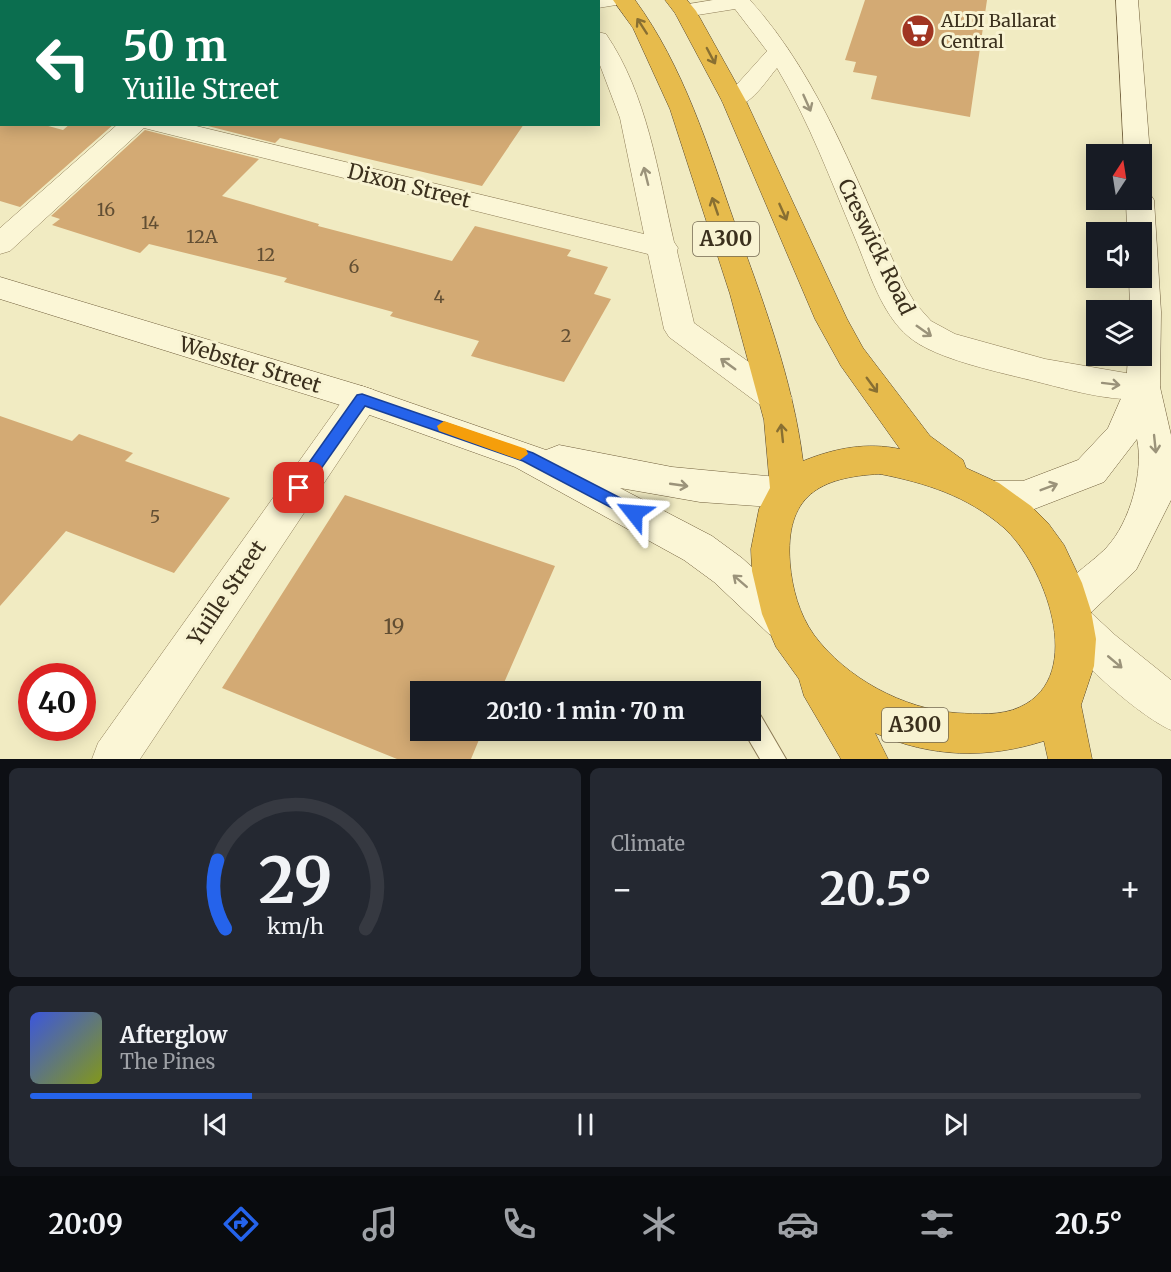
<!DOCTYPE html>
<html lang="en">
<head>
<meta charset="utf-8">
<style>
  :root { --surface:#171b24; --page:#242831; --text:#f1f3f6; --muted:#9ea1a6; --line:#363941; --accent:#2563eb }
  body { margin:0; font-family:Merriweather,serif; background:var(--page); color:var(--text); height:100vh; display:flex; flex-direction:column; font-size:22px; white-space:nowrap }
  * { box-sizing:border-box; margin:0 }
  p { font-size:20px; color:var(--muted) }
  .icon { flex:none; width:33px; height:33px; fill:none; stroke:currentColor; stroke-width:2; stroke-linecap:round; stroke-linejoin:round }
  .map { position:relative; height:759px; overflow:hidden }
  .details { display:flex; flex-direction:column; gap:9px; padding:9px; background:#0d0f14; flex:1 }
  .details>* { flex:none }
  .top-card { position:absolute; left:0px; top:0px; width:600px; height:126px; box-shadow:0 3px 15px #0003; background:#0b6e4f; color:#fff; overflow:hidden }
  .needle { width:39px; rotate:12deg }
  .buttons { position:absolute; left:1086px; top:144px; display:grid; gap:12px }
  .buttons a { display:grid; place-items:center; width:66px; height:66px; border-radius:0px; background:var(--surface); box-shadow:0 3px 15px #0003; font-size:30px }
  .speed { position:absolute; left:18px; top:663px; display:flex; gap:12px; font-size:30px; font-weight:700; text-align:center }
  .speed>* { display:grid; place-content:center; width:78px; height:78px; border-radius:50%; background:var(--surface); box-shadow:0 3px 15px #0003; line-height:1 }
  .speed .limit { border:9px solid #d22; background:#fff; color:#111 }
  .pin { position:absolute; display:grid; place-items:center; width:51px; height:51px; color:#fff; margin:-26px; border-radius:12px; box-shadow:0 3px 9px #0006 }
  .me { position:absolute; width:66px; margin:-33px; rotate:298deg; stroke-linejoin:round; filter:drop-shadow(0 0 4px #0008) }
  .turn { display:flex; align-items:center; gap:21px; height:126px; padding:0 24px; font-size:27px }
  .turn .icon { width:78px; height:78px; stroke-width:2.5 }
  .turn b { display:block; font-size:42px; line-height:51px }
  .big { font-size:45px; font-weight:700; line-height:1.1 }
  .details .tile { flex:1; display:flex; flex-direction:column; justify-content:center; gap:9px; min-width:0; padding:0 21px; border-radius:9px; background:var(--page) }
  .details .dial { align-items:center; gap:0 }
  .dial svg { height:156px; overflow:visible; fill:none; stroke:var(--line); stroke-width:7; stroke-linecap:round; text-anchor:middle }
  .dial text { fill:var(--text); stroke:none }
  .song { display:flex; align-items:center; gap:18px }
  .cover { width:72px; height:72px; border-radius:9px; background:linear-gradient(135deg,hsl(230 70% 55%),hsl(70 70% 35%)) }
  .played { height:6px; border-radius:3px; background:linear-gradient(90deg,var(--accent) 20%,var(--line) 20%) }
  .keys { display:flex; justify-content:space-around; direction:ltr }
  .heat { display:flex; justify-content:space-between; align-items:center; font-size:33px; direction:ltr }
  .details .tiles { flex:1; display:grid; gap:9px; grid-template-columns:1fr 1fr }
  .tile:last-child { grid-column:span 2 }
  .trip { position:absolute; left:410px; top:681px; width:351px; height:60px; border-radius:0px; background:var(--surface); box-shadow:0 3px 15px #0003; font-weight:700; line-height:60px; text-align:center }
  .dock { display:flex; height:96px; justify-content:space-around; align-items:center; background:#090b0e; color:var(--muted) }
  .dock .icon { width:42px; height:42px }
  .dock .on { color:var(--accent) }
  .dock b { font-size:27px; color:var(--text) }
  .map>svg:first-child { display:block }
  .building { fill:#d3aa74 }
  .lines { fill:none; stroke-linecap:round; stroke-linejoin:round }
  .lane-casing { stroke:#8d7c57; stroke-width:2 }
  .street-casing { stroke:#8d7c57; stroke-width:1 }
  .secondary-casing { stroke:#6f5d3a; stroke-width:1 }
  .highway-casing { stroke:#5a492c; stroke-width:1 }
  .lane { fill:#fbf6d6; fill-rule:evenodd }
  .street { fill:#fbf6d6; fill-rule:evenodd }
  .secondary { fill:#fbf6d6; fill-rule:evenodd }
  .highway { fill:#e7bb4c; fill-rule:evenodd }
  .oneway { stroke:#886f32 }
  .oneway2 { stroke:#9b937a }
  .route { fill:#2563eb; stroke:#184099; stroke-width:1.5 }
  .slow { fill:#f59e0b }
  .labels { text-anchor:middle; stroke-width:6; stroke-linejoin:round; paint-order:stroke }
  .far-poi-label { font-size:18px; fill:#3b301d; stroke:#f8f3d2; text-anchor:start }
  .number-label { font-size:18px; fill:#614e33 }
  .shield { fill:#f8f3d2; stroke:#746a53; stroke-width:1.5 }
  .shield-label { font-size:20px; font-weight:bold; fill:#3b301d }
  .street-label { font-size:21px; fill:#3b301d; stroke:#f8f3d2 }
  .near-number-label { font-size:21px; fill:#614e33 }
</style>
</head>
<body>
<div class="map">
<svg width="1171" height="759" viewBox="0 0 1171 759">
  <rect width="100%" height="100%" fill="#f1ebc2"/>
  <!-- building -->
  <g class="building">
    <path d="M865 0H987L970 117 871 99 877 76 853 72 856 62 845 60Z"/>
    <path d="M0 124H41L63 130 70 124H114L20 207 0 201Z"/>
    <path d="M200 124H524L482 186 280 138 275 143Z"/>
    <path d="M145 130 259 159 222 196 319 224 318 226 452 261 475 226 571 250 567 256 608 267 594 294 611 299 564 382 471 356 479 341 390 316 393 312 284 282 287 278 149 244 140 253 52 225 60 219 51 216Z"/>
    <path d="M0 416 72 441 79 434 133 453 125 461 230 498 174 573 66 531 0 606Z"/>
    <path d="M345 495 555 566 500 692H420V730H483L471 759H397L222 688Z"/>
  </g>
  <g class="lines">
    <defs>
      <path id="lane" d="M750 707 758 711 786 759H760L743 730H750Z"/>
      <g id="street">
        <path d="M271 0H293L271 2Z"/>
        <path d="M560 0H582V2H561Z"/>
        <path d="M589 0H619L616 5 598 8V2Z"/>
        <path d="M713 0H750C824 82 858 188 905 286L915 303 931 321 955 334 1045 359 1155 378 1160 387 1155 396C1124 406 1070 390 1038 382 1004 373 936 360 909 337 881 314 869 271 855 238 831 181 809 121 777 68 764 83 748 112 725 106L722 101 767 51 735 9 685 17 677 16 674 11 677 6Z"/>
        <path d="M598 32 606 34C647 94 658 172 674 242L678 248 677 251 694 323 787 389 792 398 787 407 775 411 763 407 669 337 664 329 648 254 144 128 10 251 0 254V228L118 124H188L644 234 620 118 598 60Z"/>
        <path d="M362 386 374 390 379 399 374 408 140 759H92L98 743 350 390Z"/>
        <path d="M1073 603 1087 609 1115 635 1171 680V730C1140 717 1066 652 1053 622L1059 609Z"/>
      </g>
      <g id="secondary">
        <path d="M1116 0H1138L1150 154 1142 161V154H1124Z"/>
        <path d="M1142 192 1150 194 1154 200 1161 312 1160 387 1171 435V500L1136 570 1084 619 1070 625 1056 619 1050 606C1061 580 1088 567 1107 547 1130 522 1144 472 1137 439L1104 482 1024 513H993L980 508 975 497 980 486 993 481H1023L1078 460 1108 428 1126 387 1128 356H1142V310H1130L1129 278H1142V232H1127L1126 200H1142Z"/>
        <path d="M0 277 362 386 546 450 559 445 672 467 787 478 800 482 805 493 800 504 787 508 700 502 620 488 712 536 742 558 797 608 803 621 797 634 783 640 769 634 714 582 684 560 515 467 353 409 0 299Z"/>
      </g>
      <path id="highway" d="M613 0H635C684 67 708 147 735 224 763 301 793 380 803 461 835 448 867 442 900 449L841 366 815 319 722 101 675 13 665 0H687L696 11 746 101 847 319 863 348 930 436 963 460 966 468 999 483 1031 506 1048 523 1064 545 1082 583 1091 611 1096 639 1094 666 1081 705 1092 759H1048L1044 741C987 759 932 758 875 733L888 759H841L804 696 799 679 776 647 762 614 752 571 751 549 759 509 770 488 764 420 730 294 670 109 633 28ZM880 474C926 483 967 496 1003 527 1044 563 1088 676 1020 707 1001 716 977 714 957 713 903 709 846 678 814 635 799 614 792 588 790 563 785 496 819 477 880 474Z"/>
    </defs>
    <!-- lane casing -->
    <use href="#lane" class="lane-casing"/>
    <!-- street casing -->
    <use href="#street" class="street-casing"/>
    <!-- secondary casing -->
    <use href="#secondary" class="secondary-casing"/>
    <!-- highway casing -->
    <use href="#highway" class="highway-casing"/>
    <!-- lane -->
    <use href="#lane" class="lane"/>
    <!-- street -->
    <use href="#street" class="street"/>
    <!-- secondary -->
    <use href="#secondary" class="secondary"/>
    <!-- highway -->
    <use href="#highway" class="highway"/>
  </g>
  <!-- one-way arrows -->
  <defs><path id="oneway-shaft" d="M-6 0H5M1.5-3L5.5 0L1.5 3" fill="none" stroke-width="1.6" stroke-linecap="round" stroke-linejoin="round" transform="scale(1.5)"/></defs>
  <g class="oneway">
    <use href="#oneway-shaft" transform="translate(642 26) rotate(-123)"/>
    <use href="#oneway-shaft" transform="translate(711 56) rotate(62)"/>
    <use href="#oneway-shaft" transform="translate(715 206) rotate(-109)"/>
    <use href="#oneway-shaft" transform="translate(783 212) rotate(66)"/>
    <use href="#oneway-shaft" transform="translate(872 385) rotate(54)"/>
    <use href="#oneway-shaft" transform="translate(782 433) rotate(-96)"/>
  </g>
  <g class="oneway2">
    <use href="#oneway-shaft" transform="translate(807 103) rotate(66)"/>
    <use href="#oneway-shaft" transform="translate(646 176) rotate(-104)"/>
    <use href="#oneway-shaft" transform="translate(924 331) rotate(35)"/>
    <use href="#oneway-shaft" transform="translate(728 364) rotate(-144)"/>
    <use href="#oneway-shaft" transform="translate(1111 384) rotate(7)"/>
    <use href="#oneway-shaft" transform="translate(1155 444) rotate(84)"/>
    <use href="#oneway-shaft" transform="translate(679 485) rotate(8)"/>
    <use href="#oneway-shaft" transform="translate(1049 487) rotate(-21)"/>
    <use href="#oneway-shaft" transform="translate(740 581) rotate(-139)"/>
    <use href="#oneway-shaft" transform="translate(1115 662) rotate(40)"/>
  </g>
  <!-- route -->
  <path class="route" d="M362 394 533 453 640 508 642 513 640 517H629L523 461 365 406 304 493H294L292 488 294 484 357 395Z"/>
  <!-- slow -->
  <path class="slow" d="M444 421 526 449 528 454 520 460 439 431 437 426Z"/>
  <!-- icons -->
  <defs>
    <symbol id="supermarket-disc" viewBox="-11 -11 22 22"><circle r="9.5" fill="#a13522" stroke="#f8f3d2"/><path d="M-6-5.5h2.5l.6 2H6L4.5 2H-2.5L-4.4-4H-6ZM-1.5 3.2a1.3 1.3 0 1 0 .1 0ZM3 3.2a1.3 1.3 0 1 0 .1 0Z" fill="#fff"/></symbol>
  </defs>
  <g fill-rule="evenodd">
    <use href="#supermarket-disc" x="899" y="12" width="38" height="38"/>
  </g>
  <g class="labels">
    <!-- far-poi labels -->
    <g class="far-poi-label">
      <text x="941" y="27">ALDI Ballarat<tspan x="941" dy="21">Central</tspan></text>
    </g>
    <!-- number labels -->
    <g class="number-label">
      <text x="106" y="216">16</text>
      <text x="150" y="229">14</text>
      <text x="202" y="243">12A</text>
      <text x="266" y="261">12</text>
      <text x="354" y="273">6</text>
      <text x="439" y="303">4</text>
      <text x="566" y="342">2</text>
      <text x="155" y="523">5</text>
    </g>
    <!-- shield labels -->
    <g class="shield">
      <rect x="693" y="222" width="66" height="34" rx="4.5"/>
      <rect x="882" y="708" width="66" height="34" rx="4.5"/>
    </g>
    <g class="shield-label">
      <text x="726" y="246">A300</text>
      <text x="915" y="732">A300</text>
    </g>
    <!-- street labels -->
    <g class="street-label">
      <text transform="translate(409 186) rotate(14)" y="7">Dixon Street</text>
      <text transform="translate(876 247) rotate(64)" y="7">Creswick Road</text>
      <text transform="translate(250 365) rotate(17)" y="7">Webster Street</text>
      <text transform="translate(227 593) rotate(-56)" y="7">Yuille Street</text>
    </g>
    <!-- near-number labels -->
    <g class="near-number-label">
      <text x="394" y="634">19</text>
    </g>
  </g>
</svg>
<div class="buttons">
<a><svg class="needle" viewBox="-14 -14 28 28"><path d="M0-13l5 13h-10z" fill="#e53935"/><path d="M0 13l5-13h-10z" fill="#9ea1a6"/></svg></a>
<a><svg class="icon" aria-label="sound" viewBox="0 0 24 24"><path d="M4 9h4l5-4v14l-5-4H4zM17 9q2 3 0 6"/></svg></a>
<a><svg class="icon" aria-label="layers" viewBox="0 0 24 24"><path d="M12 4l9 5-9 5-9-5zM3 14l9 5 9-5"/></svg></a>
</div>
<div class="speed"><div class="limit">40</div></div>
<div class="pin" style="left:299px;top:488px;background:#d93025"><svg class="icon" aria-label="arrive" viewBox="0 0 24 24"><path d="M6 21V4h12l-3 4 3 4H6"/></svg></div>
<svg class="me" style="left:634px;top:513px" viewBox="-20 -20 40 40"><path d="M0-17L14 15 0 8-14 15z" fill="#2563eb" stroke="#fff" stroke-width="4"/></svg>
<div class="trip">20:10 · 1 min · 70 m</div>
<div class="top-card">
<div class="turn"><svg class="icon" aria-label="left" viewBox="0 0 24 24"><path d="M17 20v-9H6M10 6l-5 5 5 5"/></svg><div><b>50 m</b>Yuille Street</div></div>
</div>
</div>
<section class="details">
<div class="tiles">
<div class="tile dial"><svg viewBox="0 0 100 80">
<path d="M14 69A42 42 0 1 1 86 69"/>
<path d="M14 69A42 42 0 0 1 10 34" stroke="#2563eb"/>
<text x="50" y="56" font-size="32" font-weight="700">29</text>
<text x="50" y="72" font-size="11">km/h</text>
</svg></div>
<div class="tile"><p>Climate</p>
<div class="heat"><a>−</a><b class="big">20.5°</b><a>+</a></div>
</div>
<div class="tile">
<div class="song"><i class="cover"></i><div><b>Afterglow</b><p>The Pines</p></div></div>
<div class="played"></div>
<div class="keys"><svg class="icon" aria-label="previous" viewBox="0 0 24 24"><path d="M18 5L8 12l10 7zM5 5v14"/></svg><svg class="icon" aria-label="pause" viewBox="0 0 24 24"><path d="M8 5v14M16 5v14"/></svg><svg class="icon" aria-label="next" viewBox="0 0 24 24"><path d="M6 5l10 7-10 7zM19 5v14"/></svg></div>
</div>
</div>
</section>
<nav class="dock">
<b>20:09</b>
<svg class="icon on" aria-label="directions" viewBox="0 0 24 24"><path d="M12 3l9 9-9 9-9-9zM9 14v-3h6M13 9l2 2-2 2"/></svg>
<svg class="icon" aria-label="music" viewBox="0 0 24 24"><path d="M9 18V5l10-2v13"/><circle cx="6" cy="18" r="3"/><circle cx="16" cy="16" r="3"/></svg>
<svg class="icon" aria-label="phone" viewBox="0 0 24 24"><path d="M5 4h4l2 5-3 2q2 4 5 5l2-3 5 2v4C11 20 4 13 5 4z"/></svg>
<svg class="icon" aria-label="climate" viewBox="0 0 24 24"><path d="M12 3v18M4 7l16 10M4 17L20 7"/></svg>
<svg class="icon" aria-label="car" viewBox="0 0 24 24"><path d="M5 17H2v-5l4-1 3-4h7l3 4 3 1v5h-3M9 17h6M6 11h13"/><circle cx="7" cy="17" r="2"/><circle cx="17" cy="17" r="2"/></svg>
<svg class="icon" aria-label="filters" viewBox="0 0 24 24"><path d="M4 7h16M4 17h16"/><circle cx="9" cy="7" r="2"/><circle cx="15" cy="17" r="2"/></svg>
<b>20.5°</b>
</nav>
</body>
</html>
